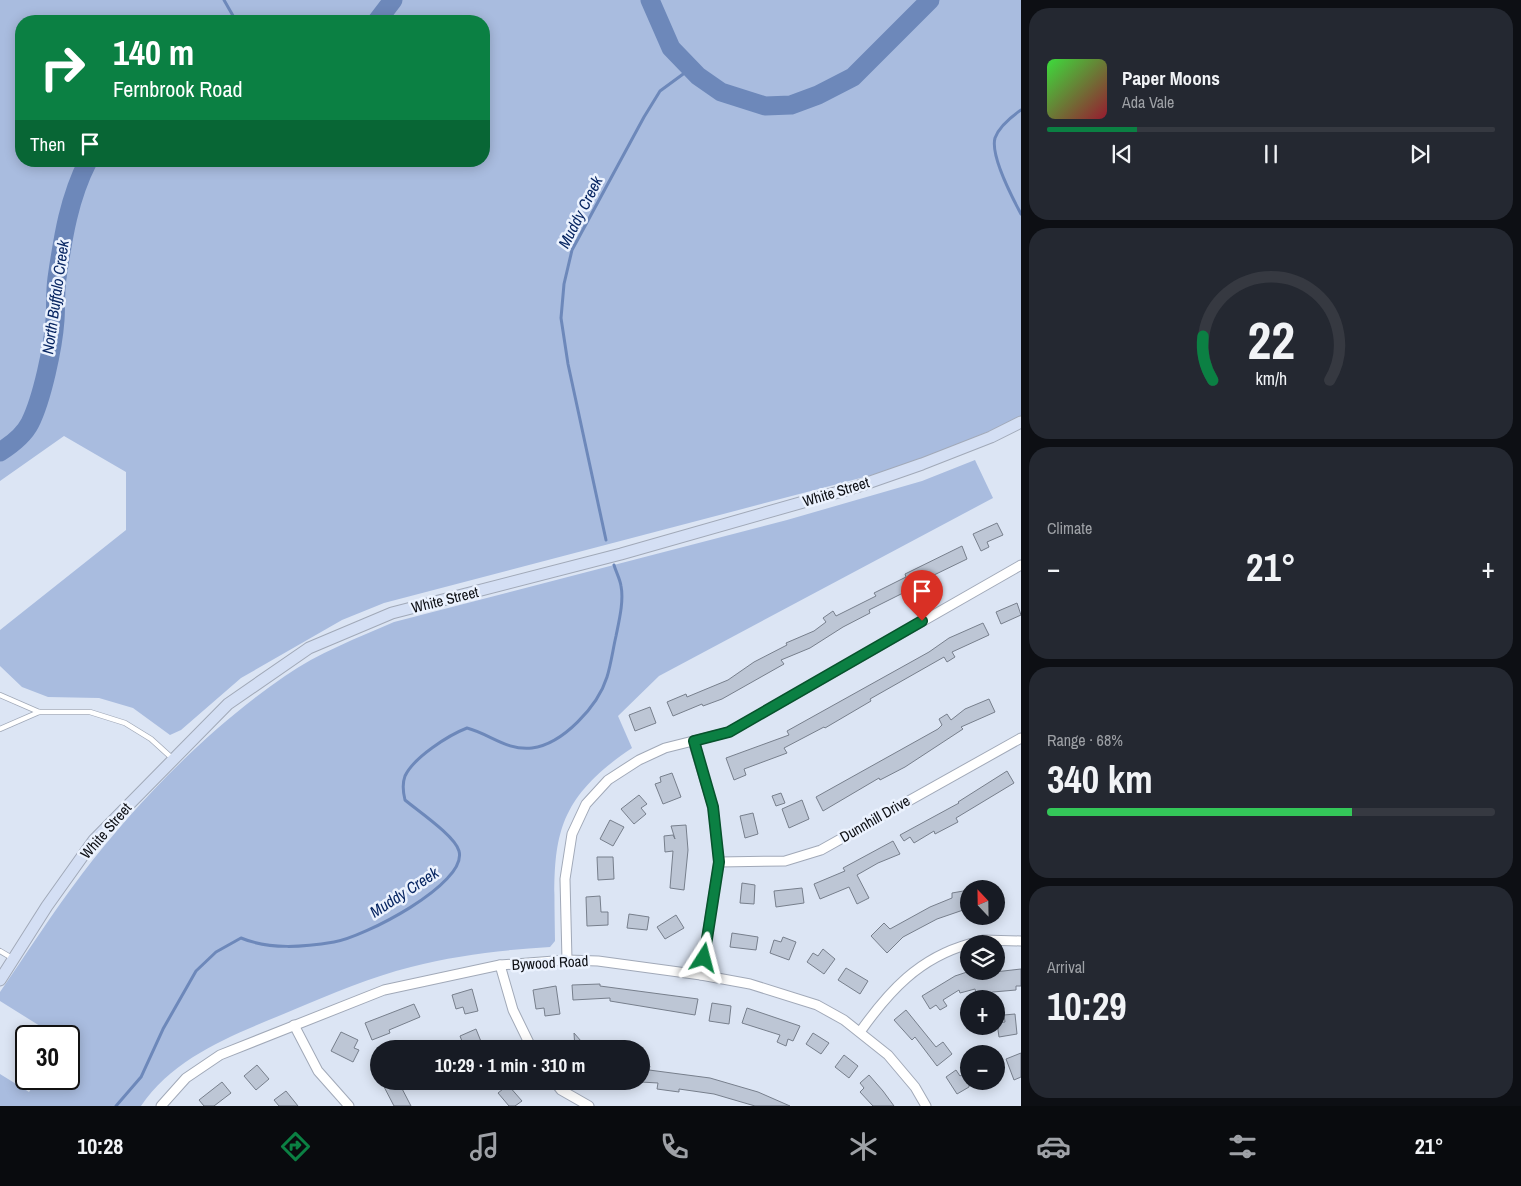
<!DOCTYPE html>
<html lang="en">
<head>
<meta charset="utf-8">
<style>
  :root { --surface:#171b24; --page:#242831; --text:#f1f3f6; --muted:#9ea1a6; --line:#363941; --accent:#0b8043 }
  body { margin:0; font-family:"Archivo Narrow",sans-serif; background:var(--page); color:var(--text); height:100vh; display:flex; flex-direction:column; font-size:19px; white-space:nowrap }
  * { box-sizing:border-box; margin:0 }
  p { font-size:16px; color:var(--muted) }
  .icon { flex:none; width:28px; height:28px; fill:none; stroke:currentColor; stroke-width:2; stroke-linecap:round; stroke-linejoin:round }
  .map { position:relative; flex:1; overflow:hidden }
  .side { display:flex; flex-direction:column; gap:8px; padding:8px; background:#0d0f14; width:500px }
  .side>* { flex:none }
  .banner { position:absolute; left:15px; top:15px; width:475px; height:152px; border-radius:20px; box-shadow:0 2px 12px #0003; background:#0b8043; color:#fff; overflow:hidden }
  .needle { width:32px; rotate:338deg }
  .fabs { position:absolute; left:960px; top:880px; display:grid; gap:10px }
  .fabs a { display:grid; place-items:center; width:45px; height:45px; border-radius:50%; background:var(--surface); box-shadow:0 2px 12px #0003; font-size:25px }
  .speed { position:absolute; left:15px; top:1025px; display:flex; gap:10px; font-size:25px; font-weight:700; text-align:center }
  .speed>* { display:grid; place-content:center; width:65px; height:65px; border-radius:50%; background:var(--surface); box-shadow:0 2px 12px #0003; line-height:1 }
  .speed .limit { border:2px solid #111; border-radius:8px; background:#fff; color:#111 }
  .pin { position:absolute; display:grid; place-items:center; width:42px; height:42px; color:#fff; margin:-51px -21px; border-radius:50% 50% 50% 0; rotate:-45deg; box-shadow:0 0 5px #0007 }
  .pin .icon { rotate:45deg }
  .me { position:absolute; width:55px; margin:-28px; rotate:9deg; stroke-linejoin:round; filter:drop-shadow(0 0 4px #0008) }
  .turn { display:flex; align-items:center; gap:18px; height:105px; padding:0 15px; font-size:22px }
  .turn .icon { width:65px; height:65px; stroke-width:2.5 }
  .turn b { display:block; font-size:35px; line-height:42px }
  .then { display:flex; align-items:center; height:48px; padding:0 15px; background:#0003; gap:10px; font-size:19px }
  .big { font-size:38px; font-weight:700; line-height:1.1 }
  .side .widget { flex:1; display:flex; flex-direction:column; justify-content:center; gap:8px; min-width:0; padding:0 18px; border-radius:20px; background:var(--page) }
  .side .dial { align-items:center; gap:0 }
  .dial svg { height:130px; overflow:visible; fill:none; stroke:var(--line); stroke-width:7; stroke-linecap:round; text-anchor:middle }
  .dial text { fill:var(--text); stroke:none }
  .song { display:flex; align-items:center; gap:15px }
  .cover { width:60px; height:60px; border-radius:8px; background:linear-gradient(135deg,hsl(120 70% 55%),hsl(350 70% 35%)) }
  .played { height:5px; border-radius:2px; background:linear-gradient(90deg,var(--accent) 20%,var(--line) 20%) }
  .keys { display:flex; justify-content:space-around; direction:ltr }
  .heat { display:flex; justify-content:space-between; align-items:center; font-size:28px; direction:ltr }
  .charge { height:8px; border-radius:4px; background:linear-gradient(90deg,#34c759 68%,var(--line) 0) }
  .trip { position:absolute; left:370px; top:1040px; width:280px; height:50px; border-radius:25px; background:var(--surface); box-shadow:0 2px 12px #0003; font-weight:700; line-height:50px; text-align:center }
  .menu { display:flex; height:80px; justify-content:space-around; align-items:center; background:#090b0e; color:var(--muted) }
  .menu .icon { width:35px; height:35px }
  .menu .current { color:var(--accent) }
  .menu b { font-size:22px; color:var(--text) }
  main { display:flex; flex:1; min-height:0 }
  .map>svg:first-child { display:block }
  .green { fill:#a9bcdf; fill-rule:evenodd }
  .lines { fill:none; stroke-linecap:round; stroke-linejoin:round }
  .stream { stroke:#6d88ba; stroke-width:3 }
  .river { stroke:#6d88ba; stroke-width:19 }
  .building { fill:#bdc6d5; stroke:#777f8c }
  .lane-casing { stroke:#a1a9b8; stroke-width:6 }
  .street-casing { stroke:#a1a9b8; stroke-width:11 }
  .secondary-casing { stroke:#a1a9b8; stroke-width:13 }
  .lane { stroke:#fff; stroke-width:4.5 }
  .street { stroke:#fff; stroke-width:9 }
  .secondary { stroke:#d4dff4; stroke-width:11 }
  .route-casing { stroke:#07532c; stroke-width:12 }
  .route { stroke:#0b8043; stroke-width:9 }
  .labels { text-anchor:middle; stroke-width:5; stroke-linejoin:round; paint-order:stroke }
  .street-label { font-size:15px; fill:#0d0f14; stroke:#ebf2fe }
  .water-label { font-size:16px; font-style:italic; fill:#082662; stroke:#ebf2fe }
</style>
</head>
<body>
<main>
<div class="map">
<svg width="1021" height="1106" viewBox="0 0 1021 1106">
  <rect width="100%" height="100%" fill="#dce5f4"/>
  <!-- green -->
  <g class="green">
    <path d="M0 0H1021V418L912 463 872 475 384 603 342 620 241 678 181 730 170 735 133 708 99 698 48 697 22 687 0 666V630L126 530V472L64 436 0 481ZM21 21H484V161H21Z"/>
    <path d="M975 460 993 498 659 676 618 716 632 748C547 805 554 847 555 941L550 947C503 950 457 955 411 967 371 977 331 994 293 1010 239 1033 176 1054 141 1106H0V1074L29 1092 38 1079H69V1036H56L0 1001V992C27 953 53 912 82 874 138 801 209 728 285 676 318 653 357 638 394 622L787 520 922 481Z"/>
  </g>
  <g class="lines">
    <!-- stream -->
    <g class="stream">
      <path d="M224 0 236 21"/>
      <path d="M1021 110C1011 117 999 127 995 138 990 156 1013 199 1021 214"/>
      <path d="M606 540 568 364 561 318 564 284 572 250 644 117 660 91 690 69"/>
      <path d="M116 1106 141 1077 163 1029 196 971 216 952 241 938C270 950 304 947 334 942 362 938 468 884 459 851 455 836 418 811 405 800 403 792 402 784 405 776 414 757 449 735 467 728 490 734 507 751 532 748 563 744 598 706 607 677 611 664 613 649 616 636 619 621 624 601 621 586 620 579 616 572 614 565"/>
    </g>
    <!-- river -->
    <g class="river">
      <path d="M650 0 671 48 698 76 721 92 765 106 791 105 818 95 853 77 930 0"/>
      <path d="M377 21 393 0"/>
      <path d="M0 452C11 445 24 435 30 423 42 399 53 348 55 320 56 306 55 292 57 278 63 237 69 198 88 161"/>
    </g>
  </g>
  <!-- building -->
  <g class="building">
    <path d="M997 523 1003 535 987 542 989 547 981 551 973 534Z"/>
    <path d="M962 546 967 559 901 591 903 593 869 610 870 613 843 627 810 648 781 660 784 664 722 699 703 706 702 704 673 716 667 702 686 694 687 697 728 680 754 662 787 645 786 643 814 631 826 622 823 618 833 611 836 616 876 596 874 593 906 577 905 574Z"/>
    <path d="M1017 603 1021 615 1001 624 996 612Z"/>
    <path d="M983 623 989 635 952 652 955 657 947 662 944 657 870 699 871 701 825 728 824 727 784 748 787 753 744 769 746 775 734 780 726 758 789 735 787 731 929 652 949 638Z"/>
    <path d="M989 699 995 712 961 727 963 729 905 767 880 780 879 778 823 811 816 797 938 729 942 725 939 719 947 714 951 720 965 709Z"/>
    <path d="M650 707 656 723 635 731 629 715Z"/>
    <path d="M1007 771 1014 783 956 818 958 822 935 834 934 831 914 843 910 837 904 841 900 835 959 803 958 802Z"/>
    <path d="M672 773 681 797 663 804 655 784 661 782 660 777Z"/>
    <path d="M781 793 785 803 776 806 772 796Z"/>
    <path d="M639 795 647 804 641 808 646 814 634 824 621 809Z"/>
    <path d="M802 800 809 819 789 828 782 809Z"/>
    <path d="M753 813 758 834 745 838 740 816Z"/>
    <path d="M610 820 624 827 613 846 600 839Z"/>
    <path d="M686 825 688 850 684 890 670 888 673 851 665 852 664 836 673 835 675 839 671 826Z"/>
    <path d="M893 841 900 854 878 863 857 875 869 898 857 904 849 887 820 899 814 884 845 871 843 868Z"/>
    <path d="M597 857H613L614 879 598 880Z"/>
    <path d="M742 883 755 885 754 904 740 903Z"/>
    <path d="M802 888 804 903 776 907 774 891Z"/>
    <path d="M969 890V908L937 919 903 937 887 953 871 936 884 923 890 929 930 907 952 898V893Z"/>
    <path d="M600 896 601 912H608V925L587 926 586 897Z"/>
    <path d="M629 914 649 917 647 930 627 928Z"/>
    <path d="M676 915 684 928 665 939 657 927Z"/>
    <path d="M732 933 758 937 756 950 730 947Z"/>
    <path d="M783 937 796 942 789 960 770 953 774 940 781 942Z"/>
    <path d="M823 949 835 959 824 974 807 962 813 953 818 956Z"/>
    <path d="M846 968 868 981 860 994 838 980Z"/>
    <path d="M1021 969V986H1016V990L993 992 977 997 975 989 960 993 959 990 943 1000 947 1006 940 1010 936 1005 930 1009 922 996 955 976 970 971 986 973Z"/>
    <path d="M600 984V986L698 999 695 1015 610 1001V998L573 1000 572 985Z"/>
    <path d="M556 986 560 1014 545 1016 544 1008 536 1009 533 990Z"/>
    <path d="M472 989 478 1011 465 1014 463 1007 456 1009 452 995Z"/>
    <path d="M712 1003 731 1006 729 1024 709 1021Z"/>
    <path d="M414 1004 420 1017 389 1030 390 1033 372 1040 365 1023Z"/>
    <path d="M747 1008 800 1026 793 1041 788 1039 786 1046 777 1042 780 1035 742 1023Z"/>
    <path d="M906 1010 936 1047 943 1042 952 1054 937 1066 915 1037 912 1040 894 1020Z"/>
    <path d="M1015 1014 1017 1034 999 1037 997 1023 1005 1022 1004 1015Z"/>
    <path d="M476 1029 484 1049H465L460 1036Z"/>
    <path d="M341 1032 358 1040 354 1048 359 1050 353 1062 331 1051Z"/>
    <path d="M574 1033 588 1049H575Z"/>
    <path d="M813 1033 829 1043 821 1054 806 1044Z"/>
    <path d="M1021 1053V1077L1014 1080 1006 1059Z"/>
    <path d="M844 1055 858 1066 849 1078 835 1067Z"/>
    <path d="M257 1065 269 1079 256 1090 244 1076Z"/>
    <path d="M641 1066H650L649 1070 710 1078 758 1092 790 1106H755L714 1094 679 1089V1092L657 1089 658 1083 641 1082Z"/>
    <path d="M956 1070 960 1076 969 1070V1087L957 1094 946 1077Z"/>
    <path d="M869 1075 883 1091 894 1106H873L860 1092 864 1088 860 1083Z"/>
    <path d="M381 1081H398L411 1106H394Z"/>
    <path d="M222 1082 231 1093 214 1106H204L199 1100Z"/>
    <path d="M508 1085 522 1101 515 1106H509L498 1093Z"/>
    <path d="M286 1091 298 1106H279L274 1100Z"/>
  </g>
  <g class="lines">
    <defs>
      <g id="lane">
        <path d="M0 695 39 712H90L125 723 151 739 173 759"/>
        <path d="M0 729 39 712"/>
        <path d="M0 951 12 958"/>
      </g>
      <g id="street">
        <path d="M693 741 713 807 719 862 701 975"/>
        <path d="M719 862 785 861 821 850 1021 738"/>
        <path d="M970 944 983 940 1021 941"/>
        <path d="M567 960 565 879 572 834 586 804 608 780 639 760 665 748 729 732 1021 565"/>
        <path d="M500 965 513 1010 532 1049"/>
        <path d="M294 1025 318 1071 349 1106"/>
        <path d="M860 1032C889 991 919 958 969 944"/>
        <path d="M554 1081 561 1090 589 1106"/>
        <path d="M161 1106 186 1078 220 1055 384 990 500 965 567 960 598 961 701 975 750 984 817 1005 844 1020 888 1055 915 1087 926 1106"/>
      </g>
      <path id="secondary" d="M0 980 47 906 94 840 228 704 309 648 392 613 621 554 856 487 922 464 991 437 1021 422"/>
    </defs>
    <!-- lane casing -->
    <use href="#lane" class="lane-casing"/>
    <!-- street casing -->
    <use href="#street" class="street-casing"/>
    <!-- secondary casing -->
    <use href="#secondary" class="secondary-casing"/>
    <!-- lane -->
    <use href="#lane" class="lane"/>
    <!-- street -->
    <use href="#street" class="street"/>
    <!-- secondary -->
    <use href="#secondary" class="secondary"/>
  </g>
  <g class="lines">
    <defs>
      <path id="route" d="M704 958 719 862 713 807 694 741 729 732 922 621"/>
    </defs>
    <!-- route casing -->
    <use href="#route" class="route-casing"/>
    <!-- route -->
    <use href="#route" class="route"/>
  </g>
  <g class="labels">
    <!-- street labels -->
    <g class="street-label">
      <text transform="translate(836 492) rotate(-17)" y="5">White Street</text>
      <text transform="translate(445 600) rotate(-14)" y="5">White Street</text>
      <text transform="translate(875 819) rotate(-30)" y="5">Dunnhill Drive</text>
      <text transform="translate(106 831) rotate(-49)" y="5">White Street</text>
      <text transform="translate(550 963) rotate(-3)" y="5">Bywood Road</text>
    </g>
    <!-- water labels -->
    <g class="water-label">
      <text transform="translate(580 212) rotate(-63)" y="6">Muddy Creek</text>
      <text transform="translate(55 297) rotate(-82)" y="6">North Buffalo Creek</text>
      <text transform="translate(404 892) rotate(-33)" y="6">Muddy Creek</text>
    </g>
  </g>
</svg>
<div class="fabs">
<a><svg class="needle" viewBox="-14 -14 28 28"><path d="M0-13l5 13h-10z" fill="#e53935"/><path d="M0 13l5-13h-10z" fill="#9ea1a6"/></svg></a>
<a><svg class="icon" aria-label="layers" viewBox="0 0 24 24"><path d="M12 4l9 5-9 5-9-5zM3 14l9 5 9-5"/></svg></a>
<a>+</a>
<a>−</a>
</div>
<div class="speed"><div class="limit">30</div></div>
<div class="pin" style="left:922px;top:621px;background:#d93025"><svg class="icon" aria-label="arrive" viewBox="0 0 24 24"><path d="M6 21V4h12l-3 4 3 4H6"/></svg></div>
<svg class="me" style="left:704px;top:958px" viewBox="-20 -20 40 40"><path d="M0-17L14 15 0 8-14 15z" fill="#0b8043" stroke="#fff" stroke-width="4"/></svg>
<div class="trip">10:29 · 1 min · 310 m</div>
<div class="banner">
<div class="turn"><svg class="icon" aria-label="right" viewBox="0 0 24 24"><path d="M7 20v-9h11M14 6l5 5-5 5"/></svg><div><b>140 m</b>Fernbrook Road</div></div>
<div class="then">Then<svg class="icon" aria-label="arrive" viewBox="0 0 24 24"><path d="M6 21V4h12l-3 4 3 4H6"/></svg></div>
</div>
</div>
<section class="side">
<div class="widget">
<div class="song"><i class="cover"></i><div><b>Paper Moons</b><p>Ada Vale</p></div></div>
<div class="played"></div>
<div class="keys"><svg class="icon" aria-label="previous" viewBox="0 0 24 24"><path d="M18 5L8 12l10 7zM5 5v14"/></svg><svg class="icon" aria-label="pause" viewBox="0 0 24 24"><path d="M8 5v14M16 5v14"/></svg><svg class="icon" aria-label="next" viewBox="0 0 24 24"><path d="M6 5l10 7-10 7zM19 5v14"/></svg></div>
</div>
<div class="widget dial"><svg viewBox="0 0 100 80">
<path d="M14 69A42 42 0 1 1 86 69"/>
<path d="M14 69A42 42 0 0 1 8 42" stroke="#0b8043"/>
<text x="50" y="56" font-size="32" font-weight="700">22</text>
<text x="50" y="72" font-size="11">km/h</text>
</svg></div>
<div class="widget"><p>Climate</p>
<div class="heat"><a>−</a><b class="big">21°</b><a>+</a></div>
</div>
<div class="widget"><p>Range · 68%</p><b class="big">340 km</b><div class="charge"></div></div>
<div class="widget"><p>Arrival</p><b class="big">10:29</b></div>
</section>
</main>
<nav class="menu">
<b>10:28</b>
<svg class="icon current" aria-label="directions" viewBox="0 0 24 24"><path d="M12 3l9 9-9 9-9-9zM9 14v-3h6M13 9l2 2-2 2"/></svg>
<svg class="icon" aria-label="music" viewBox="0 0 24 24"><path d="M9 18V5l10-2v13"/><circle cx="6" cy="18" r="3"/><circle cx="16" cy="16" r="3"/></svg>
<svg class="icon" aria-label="phone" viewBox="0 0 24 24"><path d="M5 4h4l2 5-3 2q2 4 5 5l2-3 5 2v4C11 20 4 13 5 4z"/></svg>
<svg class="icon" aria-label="climate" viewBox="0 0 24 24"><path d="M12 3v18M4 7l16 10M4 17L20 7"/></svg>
<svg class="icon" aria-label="car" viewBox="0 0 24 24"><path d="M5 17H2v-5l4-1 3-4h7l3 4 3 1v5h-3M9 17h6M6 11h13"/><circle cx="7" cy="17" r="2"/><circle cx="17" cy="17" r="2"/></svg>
<svg class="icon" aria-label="filters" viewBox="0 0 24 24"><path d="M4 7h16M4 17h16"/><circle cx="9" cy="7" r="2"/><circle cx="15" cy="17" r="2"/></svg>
<b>21°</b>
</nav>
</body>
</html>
